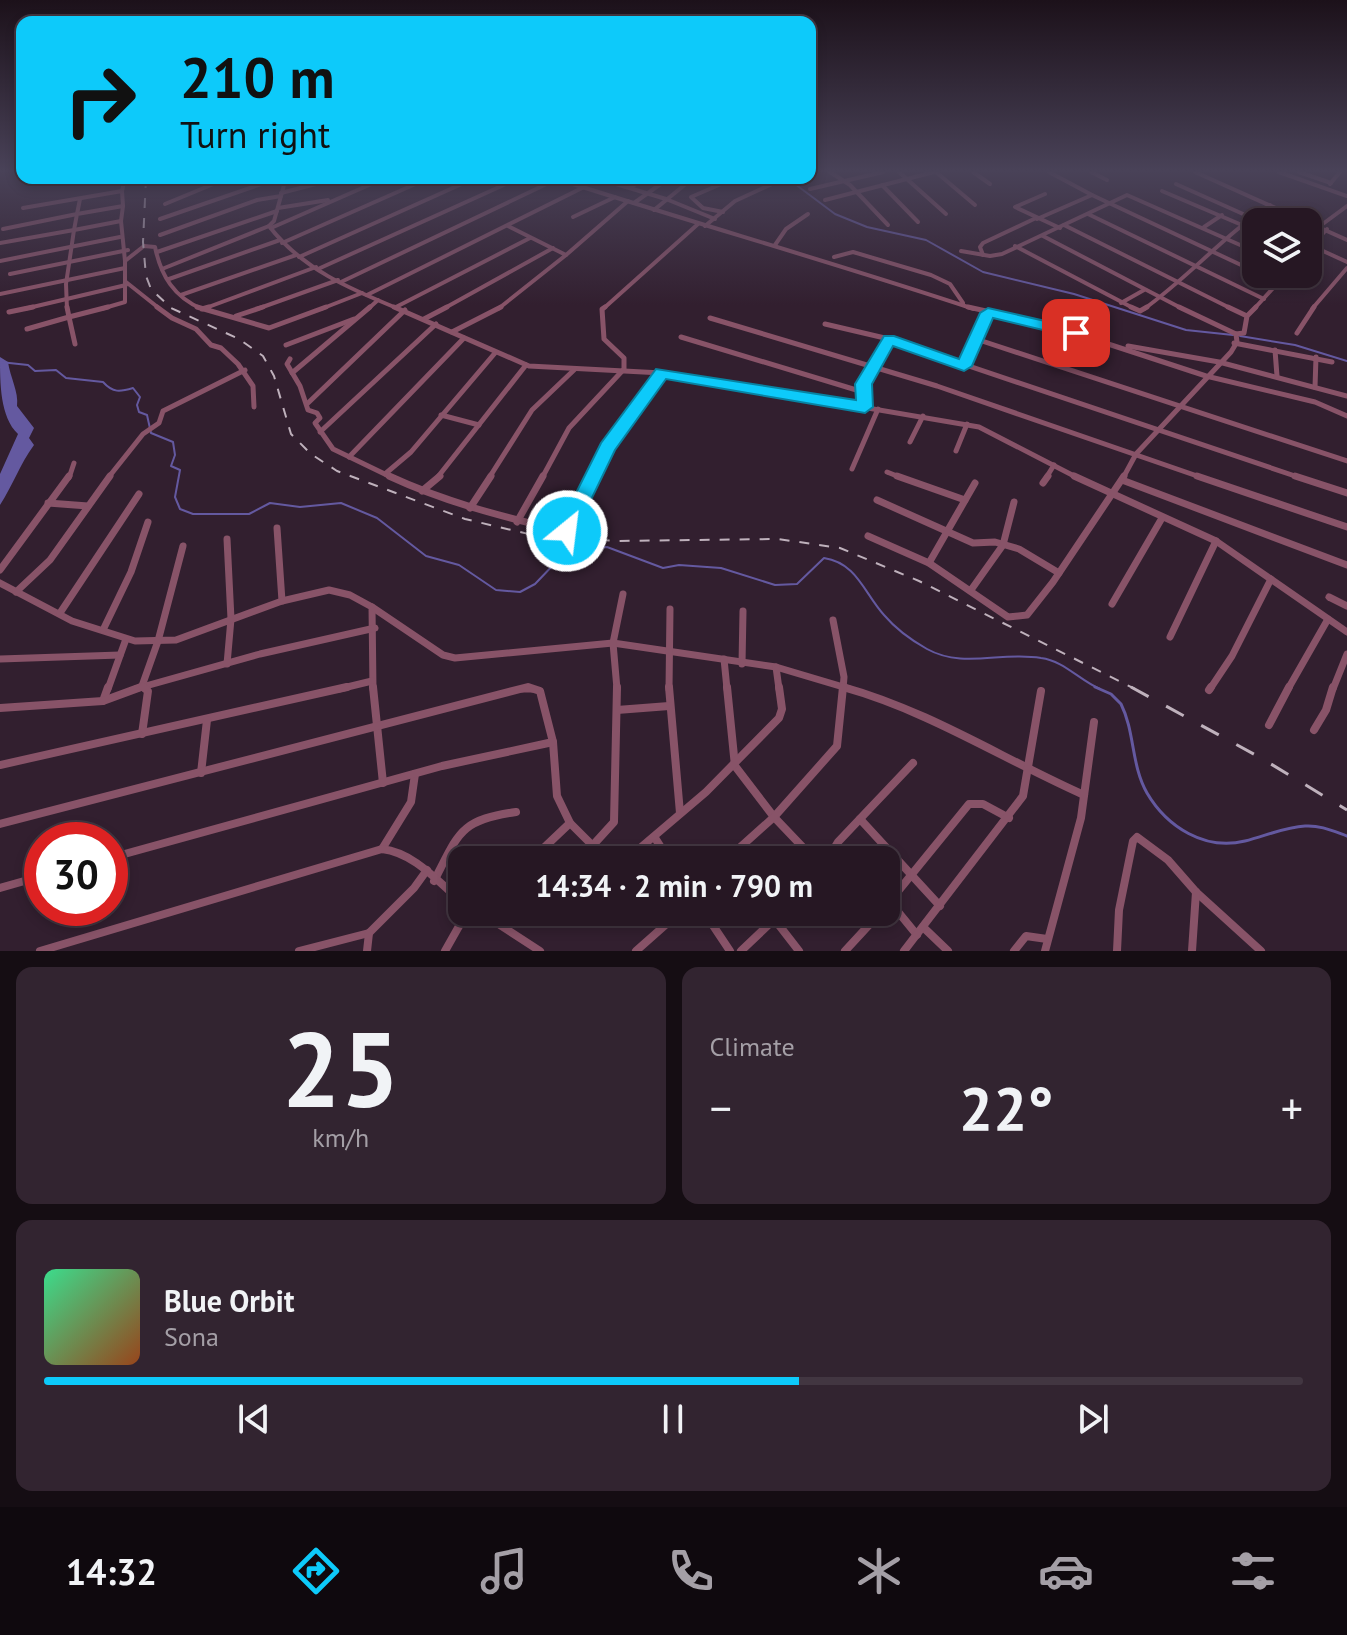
<!DOCTYPE html>
<html lang="en">
<head>
<meta charset="utf-8">
<style>
  :root { --surface:#261723; --page:#322430; --text:#f1f3f6; --muted:#a49fa6; --line:#423641; --accent:#0dcafa }
  body { margin:0; font-family:"PT Sans",sans-serif; background:var(--page); color:var(--text); height:100vh; display:flex; flex-direction:column; font-size:30px; white-space:nowrap }
  * { box-sizing:border-box; margin:0 }
  p { font-size:26px; color:var(--muted) }
  .icon { flex:none; width:44px; height:44px; fill:none; stroke:currentColor; stroke-width:2; stroke-linecap:round; stroke-linejoin:round }
  .map { position:relative; height:951px; overflow:hidden }
  .side { display:flex; flex-direction:column; gap:16px; padding:16px; background:#150d13; flex:1 }
  .side>* { flex:none }
  .hud { position:absolute; left:16px; top:16px; width:800px; height:168px; border-radius:16px; box-shadow:0 4px 12px #0003,0 0 0 2px var(--line); background:#0dcafa; color:#111; overflow:hidden }
  .buttons { position:absolute; left:1242px; top:208px; display:grid; gap:16px }
  .buttons a { display:grid; place-items:center; width:80px; height:80px; border-radius:16px; background:var(--surface); box-shadow:0 4px 12px #0003,0 0 0 2px var(--line); font-size:40px }
  .speed { position:absolute; left:24px; top:822px; display:flex; gap:16px; font-size:40px; font-weight:700; text-align:center }
  .speed>* { display:grid; place-content:center; width:104px; height:104px; border-radius:50%; background:var(--surface); box-shadow:0 4px 12px #0003,0 0 0 2px var(--line); line-height:1 }
  .speed .limit { border:12px solid #d22; background:#fff; color:#111 }
  .pin { position:absolute; display:grid; place-items:center; width:68px; height:68px; color:#fff; margin:-34px; border-radius:16px; box-shadow:0 4px 12px #0006 }
  .me { position:absolute; width:88px; margin:-44px; rotate:29deg; stroke-linejoin:round; filter:drop-shadow(0 0 6px #0008) }
  .turn { display:flex; align-items:center; gap:28px; height:168px; padding:0 32px; font-size:36px }
  .turn .icon { width:104px; height:104px; stroke-width:2.5 }
  .turn b { display:block; font-size:56px; line-height:68px }
  .big { font-size:60px; font-weight:800; line-height:1.1 }
  .side .widget { flex:1; display:flex; flex-direction:column; justify-content:center; gap:12px; min-width:0; padding:0 28px; border-radius:16px; background:var(--page) }
  .side .dial { align-items:center; gap:0 }
  .dial b { font-size:104px; line-height:1 }
  .song { display:flex; align-items:center; gap:24px }
  .cover { width:96px; height:96px; border-radius:12px; background:linear-gradient(135deg,hsl(150 70% 55%),hsl(20 70% 35%)) }
  .played { height:8px; border-radius:4px; background:linear-gradient(90deg,var(--accent) 60%,var(--line) 60%) }
  .keys { display:flex; justify-content:space-around; direction:ltr }
  .heat { display:flex; justify-content:space-between; align-items:center; font-size:44px; direction:ltr }
  .side .tiles { flex:1; display:grid; gap:16px; grid-template-columns:1fr 1fr }
  .widget:last-child { grid-column:span 2 }
  .trip { position:absolute; left:448px; top:846px; width:452px; height:80px; border-radius:16px; background:var(--surface); box-shadow:0 4px 12px #0003,0 0 0 2px var(--line); font-weight:800; line-height:80px; text-align:center }
  .tab-bar { display:flex; height:128px; justify-content:space-around; align-items:center; background:#0f090e; color:var(--muted) }
  .tab-bar .icon { width:56px; height:56px }
  .tab-bar .current { color:var(--accent) }
  .tab-bar b { font-size:36px; color:var(--text) }
  .map>svg:first-child { display:block }
  .water { fill:#6459a0 }
  .lines { fill:none; stroke-linecap:round; stroke-linejoin:round }
  .stream-far1 { stroke:#6459a0; stroke-width:2 }
  .stream { stroke:#6459a0; stroke-width:3 }
  .minor-far3 { stroke:#885368; stroke-width:4 }
  .minor-far2 { stroke:#885368; stroke-width:5 }
  .minor-far1 { stroke:#885368; stroke-width:7 }
  .minor { stroke:#885368; stroke-width:8 }
  .rail-far1 { stroke:#bfb1bc; stroke-width:2; stroke-dasharray:10 10; stroke-linecap:butt }
  .rail { stroke:#bfb1bc; stroke-width:3; stroke-dasharray:20 20; stroke-linecap:butt }
  .route { fill:#0dcafa; stroke:#0883a2; stroke-width:2 }
</style>
</head>
<body>
<div class="map">
<svg width="1347" height="951" viewBox="0 0 1347 951">
  <rect width="100%" height="100%" fill="#321f2f"/>
  <!-- water -->
  <path class="water" d="M0 357 8 362C10 377 19 392 17 406L34 428 29 438 34 445C20 464 13 485 0 505V474L18 434C0 417 0 383 0 357Z"/>
  <g class="lines">
    <!-- stream-far1 -->
    <g class="stream-far1">
      <path d="M787 178 835 214 867 227 926 240 983 272 1074 294 1186 330 1233 335"/>
      <path d="M1240 336 1295 345 1347 361"/>
      <path d="M0 362 28 365 35 371 56 370 66 378 103 382C113 393 120 392 133 388L140 397 137 405 139 412 147 415 151 433 173 442 175 455 171 466 180 470 175 497 180 509 193 514H249L270 503 300 507 341 503 377 518 426 556 459 565 496 590 520 592 535 584 557 561 577 551 607 547 663 568 679 565 721 568 775 585 797 584 824 558C857 563 864 593 884 615 895 628 911 640 927 649 963 669 1002 651 1041 658 1064 661 1079 680 1100 689"/>
    </g>
    <!-- stream -->
    <path class="stream" d="M1095 687 1111 694 1121 704C1135 732 1131 765 1147 793 1167 827 1205 851 1245 841 1265 836 1285 827 1305 826 1320 825 1333 831 1347 836"/>
    <!-- minor-far3 -->
    <g class="minor-far3">
      <path d="M830 172 850 185 888 225"/>
      <path d="M899 172 946 214"/>
      <path d="M936 172 975 205"/>
      <path d="M973 172 990 184"/>
      <path d="M1091 172 1107 180"/>
      <path d="M1195 172 1347 240"/>
      <path d="M1279 172 1347 196"/>
      <path d="M1299 172 1331 183"/>
      <path d="M286 178 274 221 269 226C302 269 350 289 399 309"/>
      <path d="M554 178C694 223 835 263 974 309"/>
      <path d="M596 178 666 199 715 219"/>
      <path d="M285 182 310 178"/>
      <path d="M1176 184 1261 222"/>
      <path d="M1330 184 1340 172"/>
      <path d="M882 185 918 222"/>
      <path d="M630 188 644 178"/>
      <path d="M810 189 883 172"/>
      <path d="M122 191 125 178"/>
      <path d="M1162 191 1256 231"/>
      <path d="M281 193 339 178"/>
      <path d="M1045 194 1015 207 1060 228"/>
      <path d="M1092 195 1256 272"/>
      <path d="M825 200 934 172"/>
      <path d="M634 203 669 178"/>
      <path d="M165 204 228 178"/>
      <path d="M23 208 122 191 123 206"/>
      <path d="M278 208 328 200"/>
      <path d="M654 210 693 178"/>
      <path d="M723 212 703 208 691 197 735 178"/>
      <path d="M1088 214 1264 299"/>
      <path d="M573 217 615 197"/>
      <path d="M160 219 264 183 286 179"/>
      <path d="M1037 219 1092 195 1049 172"/>
      <path d="M1064 225 1232 309"/>
      <path d="M705 226 735 201 785 178"/>
      <path d="M1320 226 1347 206"/>
      <path d="M1204 227 1222 215"/>
      <path d="M271 228 385 178"/>
      <path d="M3 229 77 214 80 199"/>
      <path d="M160 235 257 200 281 196"/>
      <path d="M1043 236 1183 309"/>
      <path d="M0 243 74 230 77 214 123 206 121 221"/>
      <path d="M282 243 429 178"/>
      <path d="M1308 244 1347 262"/>
      <path d="M775 245 786 229 808 214"/>
      <path d="M1015 246 1135 309"/>
      <path d="M1308 250 1327 229"/>
      <path d="M961 251 990 256 1002 254 1127 195 1256 252"/>
      <path d="M157 252 277 211"/>
      <path d="M566 255 628 201"/>
      <path d="M983 255 980 247 983 243 1036 218"/>
      <path d="M299 257 475 178"/>
      <path d="M834 257 853 252 931 275 950 284 963 303"/>
      <path d="M0 261 120 237"/>
      <path d="M162 269 269 226"/>
      <path d="M318 269 519 178"/>
      <path d="M10 274 128 250"/>
      <path d="M1260 274 1278 283"/>
      <path d="M169 279 280 240"/>
      <path d="M126 282 160 309"/>
      <path d="M341 282 557 179"/>
      <path d="M0 294 125 268"/>
      <path d="M181 295 296 255"/>
      <path d="M367 295 584 187"/>
      <path d="M1121 303 1144 290"/>
      <path d="M396 307 530 238"/>
      <path d="M24 309 126 285"/>
      <path d="M67 309 66 284 74 230 121 221 125 261"/>
      <path d="M101 309 125 302V261L144 246 155 247C161 276 174 297 202 309"/>
      <path d="M203 309 316 267"/>
      <path d="M257 309 338 280"/>
      <path d="M321 309 362 293"/>
      <path d="M368 309 378 300"/>
      <path d="M443 309 553 248"/>
      <path d="M498 309 566 255 508 226"/>
      <path d="M603 309 698 224"/>
      <path d="M1144 309C1189 277 1224 235 1270 205"/>
      <path d="M1254 309 1286 274"/>
      <path d="M1312 309 1347 268"/>
    </g>
    <!-- minor-far2 -->
    <g class="minor-far2">
      <path d="M157 307 172 318 196 329 211 345 221 348 238 364 253 386 254 407"/>
      <path d="M197 307 269 328 326 307"/>
      <path d="M394 307 529 366 662 373 979 427 1078 478"/>
      <path d="M968 307 1050 325 1206 376 1315 402 1347 416"/>
      <path d="M1131 307 1140 311 1147 307"/>
      <path d="M1179 307 1236 334"/>
      <path d="M1228 307 1247 316"/>
      <path d="M202 309 209 307"/>
      <path d="M9 312 33 307"/>
      <path d="M236 316 263 307"/>
      <path d="M710 318 937 386 1203 478"/>
      <path d="M424 319 447 307"/>
      <path d="M825 324 889 339 1301 478"/>
      <path d="M27 329 69 317 67 307"/>
      <path d="M452 332 501 307"/>
      <path d="M1297 333 1314 307"/>
      <path d="M681 337 863 392"/>
      <path d="M976 339 1347 461"/>
      <path d="M1234 343 1332 362"/>
      <path d="M75 344 69 317 108 307"/>
      <path d="M286 345 354 319"/>
      <path d="M1128 346 1219 362 1347 396"/>
      <path d="M1275 350 1277 376"/>
      <path d="M290 359 287 364 300 386 308 410 317 413 320 418 315 423 333 449 393 478"/>
      <path d="M964 366 988 313"/>
      <path d="M292 373 370 307"/>
      <path d="M1315 387 1316 357"/>
      <path d="M308 403 405 310"/>
      <path d="M865 407 863 384 889 339"/>
      <path d="M441 415 479 425"/>
      <path d="M320 432 436 324"/>
      <path d="M910 442 923 416"/>
      <path d="M956 451 967 424"/>
      <path d="M349 457 464 338"/>
      <path d="M852 469 878 409"/>
      <path d="M887 472 902 478"/>
      <path d="M385 474 411 452 495 353"/>
      <path d="M69 478 74 463"/>
      <path d="M108 478 143 434 159 423 163 411 245 370"/>
      <path d="M437 478 526 365"/>
      <path d="M489 478 532 410 575 369"/>
      <path d="M542 478 569 428 624 369V358L604 339 602 309 605 307"/>
      <path d="M594 478 608 447 662 373"/>
      <path d="M1046 478 1054 465"/>
      <path d="M1123 478 1136 454 1231 352 1237 342 1236 334 1244 333 1247 316 1256 307"/>
    </g>
    <!-- minor-far1 -->
    <g class="minor-far1">
      <path d="M389 476C445 502 503 517 563 531L570 528 595 476"/>
      <path d="M897 476 965 500"/>
      <path d="M1074 476 1216 541 1347 632"/>
      <path d="M1197 476 1347 527"/>
      <path d="M1295 476 1347 493"/>
      <path d="M1122 480 1347 565"/>
      <path d="M1043 483 1048 476"/>
      <path d="M422 491 440 476"/>
      <path d="M877 500 973 543 995 542 1019 549 1059 573"/>
      <path d="M48 503 88 506"/>
      <path d="M470 508 491 476"/>
      <path d="M517 522 543 476"/>
      <path d="M277 528 282 601"/>
      <path d="M868 536 929 563 1008 617 1027 615 1053 582 1124 476"/>
      <path d="M227 539 231 619 227 664"/>
      <path d="M929 563 975 483"/>
      <path d="M0 570 69 476"/>
      <path d="M0 583 72 621 135 641 176 640 282 601 329 590 350 595 372 607 373 689"/>
      <path d="M971 590 1003 545 1014 502"/>
      <path d="M16 592 50 560 110 476"/>
      <path d="M1329 597 1347 606"/>
      <path d="M1112 604 1162 518"/>
      <path d="M372 607 443 655 455 658 613 643 776 667 850 689"/>
      <path d="M60 613 139 494"/>
      <path d="M833 620 844 677 843 689"/>
      <path d="M103 630 131 572 148 522"/>
      <path d="M1170 637 1216 541"/>
      <path d="M0 659 120 655"/>
      <path d="M724 659 727 689"/>
      <path d="M742 664 743 611"/>
      <path d="M776 667 779 689"/>
      <path d="M108 689 126 639"/>
      <path d="M135 689 260 654 375 628"/>
      <path d="M145 689 142 686 158 641 183 546"/>
      <path d="M339 689 372 681"/>
      <path d="M522 689H533"/>
      <path d="M617 689 613 643 623 594"/>
      <path d="M669 689 670 609"/>
      <path d="M1210 689 1232 656 1271 579"/>
      <path d="M1288 689 1328 619"/>
      <path d="M1333 689 1347 654"/>
    </g>
    <!-- minor -->
    <g class="minor">
      <path d="M373 687 383 783"/>
      <path d="M669 687 680 813"/>
      <path d="M727 687 735 766 774 817 815 860"/>
      <path d="M843 687C929 711 1003 759 1084 795"/>
      <path d="M1209 690 1211 687"/>
      <path d="M103 701 108 687"/>
      <path d="M0 708 103 701 141 687"/>
      <path d="M617 710 669 706"/>
      <path d="M1269 725 1289 687"/>
      <path d="M1314 730 1326 710 1333 687"/>
      <path d="M142 734 148 691 143 687"/>
      <path d="M0 765 347 687"/>
      <path d="M201 773 207 720"/>
      <path d="M860 819 940 906"/>
      <path d="M0 824 528 687 540 691 553 742 557 796 570 823 607 860"/>
      <path d="M655 838 669 860"/>
      <path d="M594 844 614 822 617 687"/>
      <path d="M382 849 411 802 415 774"/>
      <path d="M110 858 442 766 553 742"/>
      <path d="M531 860 570 823"/>
      <path d="M626 860 706 792 779 718 782 709 779 687"/>
      <path d="M726 860 774 817 837 746 843 687"/>
      <path d="M827 860 838 842 913 763"/>
      <path d="M434 881C459 833 459 820 516 812"/>
      <path d="M0 888 42 876"/>
      <path d="M890 902 917 935"/>
      <path d="M886 906 969 804H983L1009 818"/>
      <path d="M480 912 540 951"/>
      <path d="M704 912 730 951"/>
      <path d="M775 920 799 951"/>
      <path d="M923 927 948 951"/>
      <path d="M40 951 382 849C415 853 438 882 462 902"/>
      <path d="M299 951 369 933 414 888 427 870"/>
      <path d="M367 951 369 933"/>
      <path d="M445 951 467 912"/>
      <path d="M636 951 680 912"/>
      <path d="M741 951 782 912"/>
      <path d="M845 951 881 912"/>
      <path d="M904 951 1023 796 1041 691"/>
      <path d="M1014 951 1026 936 1047 939"/>
      <path d="M1045 951 1081 818 1094 722"/>
      <path d="M1117 951 1119 910 1133 841 1137 837 1168 860 1196 892 1261 951"/>
      <path d="M1192 951 1196 892"/>
    </g>
    <!-- rail-far1 -->
    <path class="rail-far1" d="M146 178 143 242 146 276 151 289 171 308 239 339 263 356 274 376 291 434 311 454 337 471 465 519 541 537 618 541 778 539 840 548 919 581 1135 689"/>
    <!-- rail -->
    <path class="rail" d="M1131 687 1261 758 1347 810"/>
  </g>
  <!-- sky -->
  <linearGradient id="sky" x2="0" y2="1"><stop stop-color="#1c111a"/><stop offset="0.56" stop-color="#494258"/><stop offset="1" stop-color="#494258" stop-opacity="0"/></linearGradient>
  <rect width="1347" height="305" fill="url(#sky)"/>
  <!-- route -->
  <path class="route" d="M988 308 1076 328 1084 333 1076 338 993 318 972 366 964 371 893 346 872 384 873 407 865 413 666 379 615 450 573 537H560L557 531 601 443 656 369 856 400 855 384 884 336H894L959 359 980 313Z"/>
</svg>
<div class="buttons">
<a><svg class="icon" aria-label="layers" viewBox="0 0 24 24"><path d="M12 4l9 5-9 5-9-5zM3 14l9 5 9-5"/></svg></a>
</div>
<div class="speed"><div class="limit">30</div></div>
<div class="pin" style="left:1076px;top:333px;background:#d93025"><svg class="icon" aria-label="arrive" viewBox="0 0 24 24"><path d="M6 21V4h12l-3 4 3 4H6"/></svg></div>
<svg class="me" style="left:567px;top:531px" viewBox="-20 -20 40 40"><circle r="17" fill="#0dcafa" stroke="#fff" stroke-width="3"/><path d="M0-11L8 9 0 5-8 9z" fill="#fff"/></svg>
<div class="trip">14:34 · 2 min · 790 m</div>
<div class="hud">
<div class="turn"><svg class="icon" aria-label="right" viewBox="0 0 24 24"><path d="M7 20v-9h11M14 6l5 5-5 5"/></svg><div><b>210 m</b>Turn right</div></div>
</div>
</div>
<section class="side">
<div class="tiles">
<div class="widget dial"><b>25</b><p>km/h</p></div>
<div class="widget"><p>Climate</p>
<div class="heat"><a>−</a><b class="big">22°</b><a>+</a></div>
</div>
<div class="widget">
<div class="song"><i class="cover"></i><div><b>Blue Orbit</b><p>Sona</p></div></div>
<div class="played"></div>
<div class="keys"><svg class="icon" aria-label="previous" viewBox="0 0 24 24"><path d="M18 5L8 12l10 7zM5 5v14"/></svg><svg class="icon" aria-label="pause" viewBox="0 0 24 24"><path d="M8 5v14M16 5v14"/></svg><svg class="icon" aria-label="next" viewBox="0 0 24 24"><path d="M6 5l10 7-10 7zM19 5v14"/></svg></div>
</div>
</div>
</section>
<nav class="tab-bar">
<b>14:32</b>
<svg class="icon current" aria-label="directions" viewBox="0 0 24 24"><path d="M12 3l9 9-9 9-9-9zM9 14v-3h6M13 9l2 2-2 2"/></svg>
<svg class="icon" aria-label="music" viewBox="0 0 24 24"><path d="M9 18V5l10-2v13"/><circle cx="6" cy="18" r="3"/><circle cx="16" cy="16" r="3"/></svg>
<svg class="icon" aria-label="phone" viewBox="0 0 24 24"><path d="M5 4h4l2 5-3 2q2 4 5 5l2-3 5 2v4C11 20 4 13 5 4z"/></svg>
<svg class="icon" aria-label="climate" viewBox="0 0 24 24"><path d="M12 3v18M4 7l16 10M4 17L20 7"/></svg>
<svg class="icon" aria-label="car" viewBox="0 0 24 24"><path d="M5 17H2v-5l4-1 3-4h7l3 4 3 1v5h-3M9 17h6M6 11h13"/><circle cx="7" cy="17" r="2"/><circle cx="17" cy="17" r="2"/></svg>
<svg class="icon" aria-label="filters" viewBox="0 0 24 24"><path d="M4 7h16M4 17h16"/><circle cx="9" cy="7" r="2"/><circle cx="15" cy="17" r="2"/></svg>
</nav>
</body>
</html>
